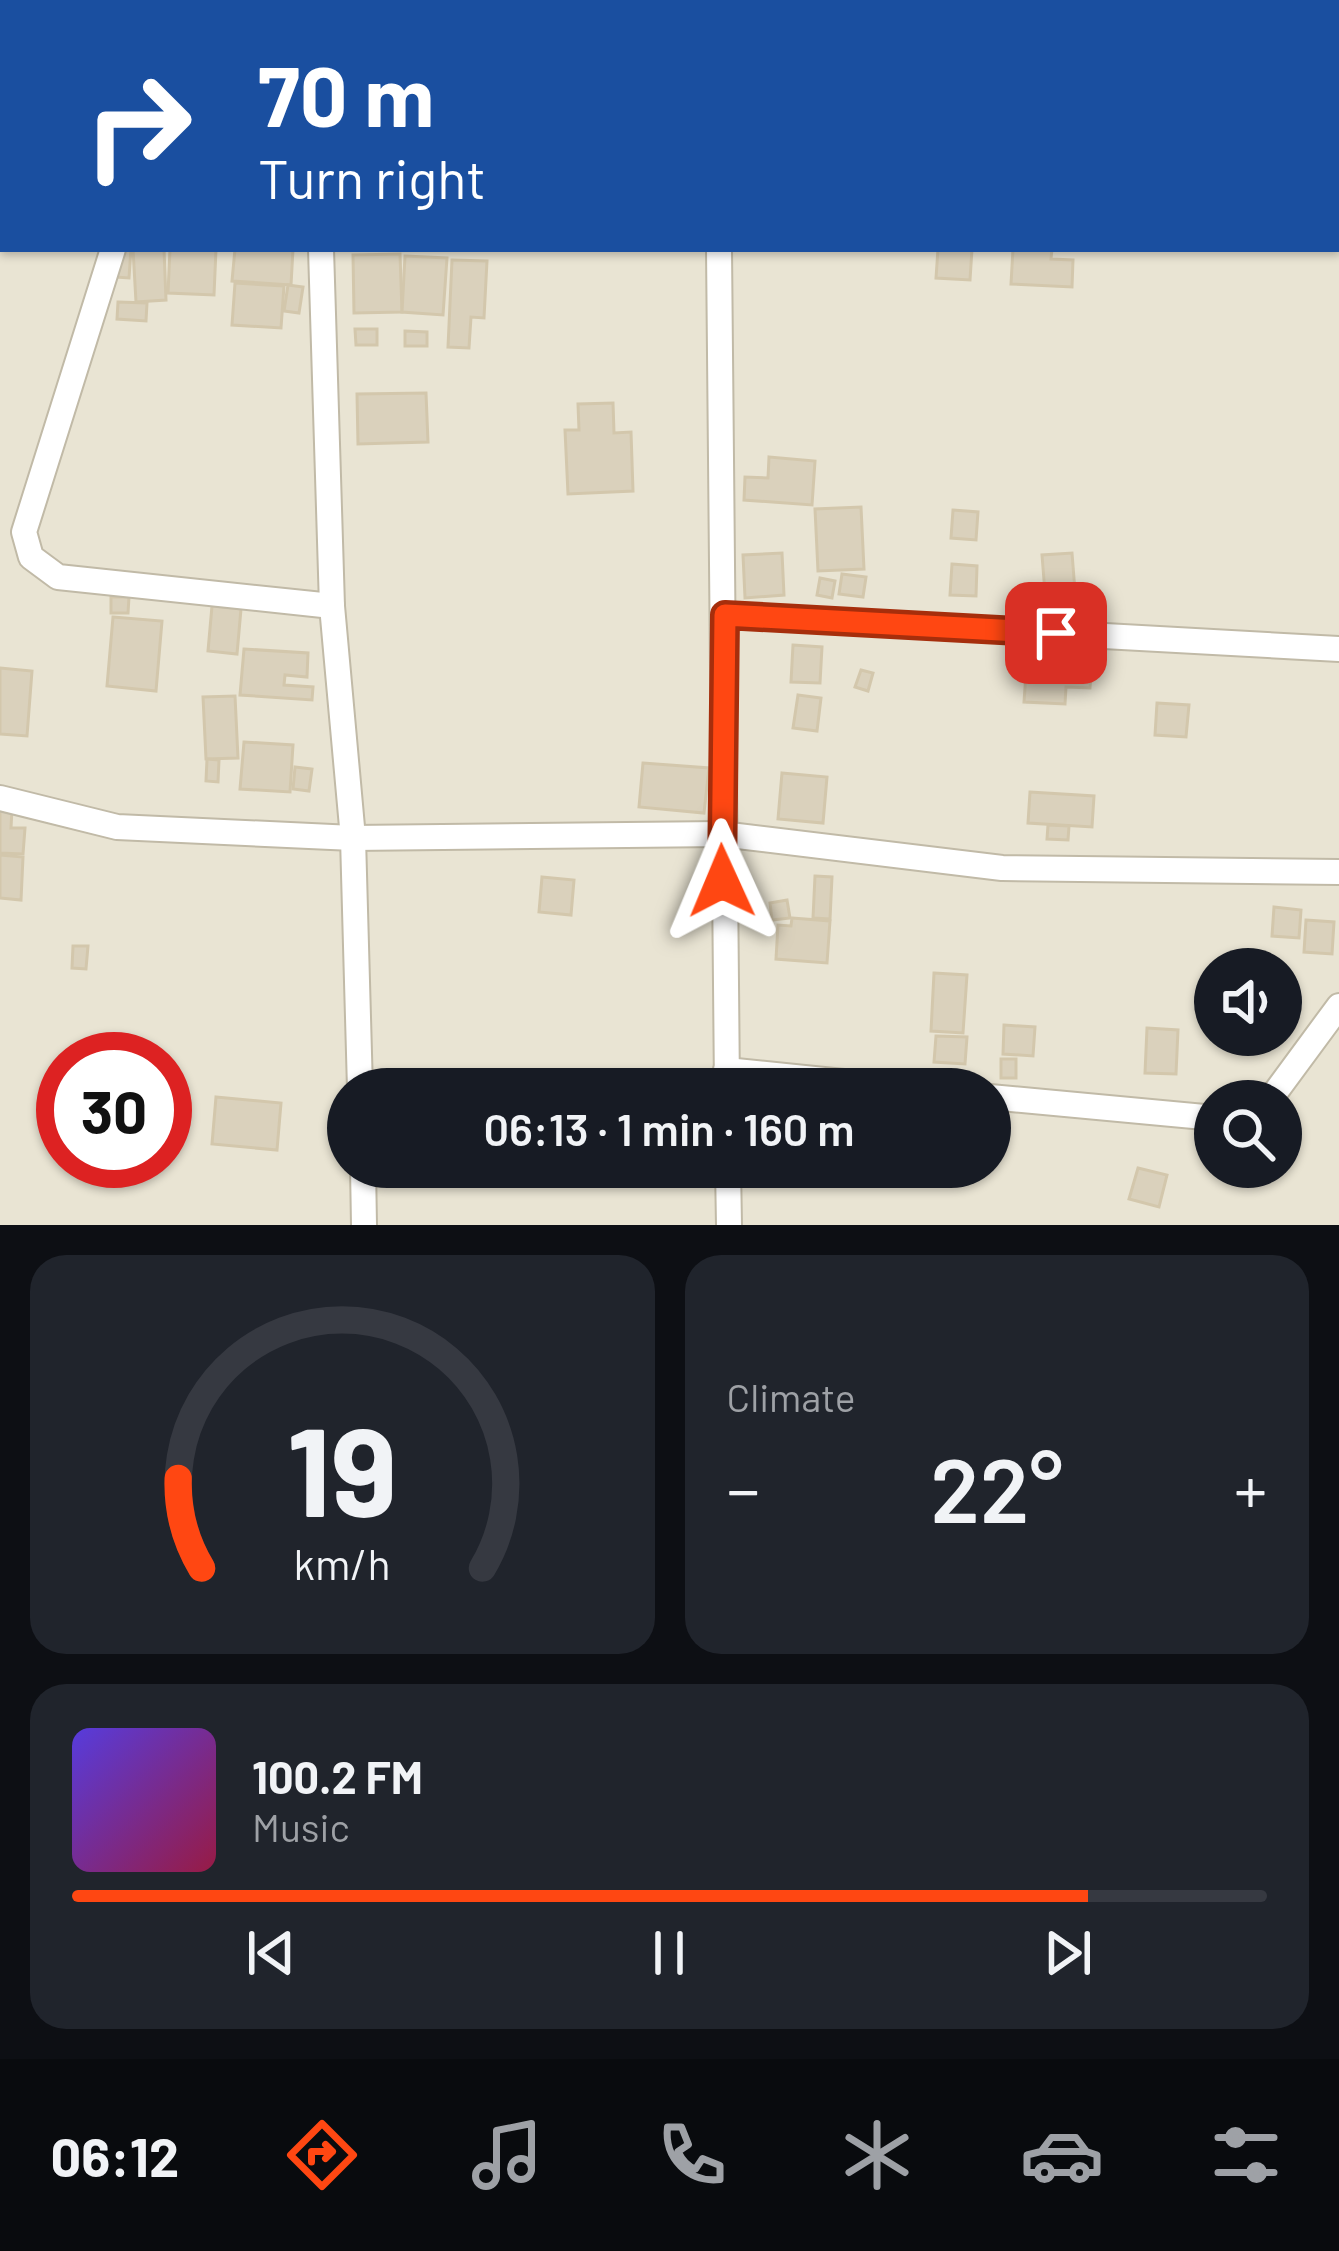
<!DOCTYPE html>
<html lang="en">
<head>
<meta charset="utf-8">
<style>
  :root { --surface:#171b24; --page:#20242c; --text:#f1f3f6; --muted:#9ea1a6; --line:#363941; --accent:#ff4712 }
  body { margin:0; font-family:Barlow,sans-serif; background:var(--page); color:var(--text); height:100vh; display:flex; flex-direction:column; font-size:45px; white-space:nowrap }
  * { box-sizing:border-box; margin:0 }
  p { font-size:39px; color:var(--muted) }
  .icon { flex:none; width:66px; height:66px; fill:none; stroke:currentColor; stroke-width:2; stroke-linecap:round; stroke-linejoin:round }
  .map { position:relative; height:1225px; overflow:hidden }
  .panel { display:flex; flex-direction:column; gap:30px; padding:30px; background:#0d0f14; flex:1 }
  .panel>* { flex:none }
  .guide { position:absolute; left:0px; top:0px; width:1341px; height:252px; box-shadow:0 3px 9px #0004; background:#1a4fa0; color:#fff; overflow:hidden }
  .buttons { position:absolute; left:1194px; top:948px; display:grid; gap:24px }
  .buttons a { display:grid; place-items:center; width:108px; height:108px; border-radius:50%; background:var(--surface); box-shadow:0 3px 9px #0004; font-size:60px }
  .speed { position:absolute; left:36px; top:1032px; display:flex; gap:24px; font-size:60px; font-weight:700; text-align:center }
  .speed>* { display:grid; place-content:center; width:156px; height:156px; border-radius:50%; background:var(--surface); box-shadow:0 3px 9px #0004; line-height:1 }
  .speed .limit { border:18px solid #d22; background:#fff; color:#111 }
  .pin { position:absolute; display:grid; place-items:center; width:102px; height:102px; color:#fff; margin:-51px; border-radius:24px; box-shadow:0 6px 18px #0006 }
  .me { position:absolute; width:132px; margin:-66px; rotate:359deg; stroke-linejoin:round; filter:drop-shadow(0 0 9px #0008) }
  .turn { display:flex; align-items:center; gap:42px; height:252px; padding:0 60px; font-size:54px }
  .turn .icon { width:156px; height:156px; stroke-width:2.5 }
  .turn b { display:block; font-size:84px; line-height:102px }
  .big { font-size:90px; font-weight:600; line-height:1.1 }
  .panel .widget { flex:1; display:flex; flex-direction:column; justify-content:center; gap:18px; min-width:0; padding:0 42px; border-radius:36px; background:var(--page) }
  .panel .dial { align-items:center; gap:0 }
  .dial svg { height:312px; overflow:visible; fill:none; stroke:var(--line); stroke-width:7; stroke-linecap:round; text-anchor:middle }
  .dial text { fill:var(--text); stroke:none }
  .song { display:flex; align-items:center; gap:36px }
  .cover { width:144px; height:144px; border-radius:18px; background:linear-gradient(135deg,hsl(250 70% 55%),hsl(340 70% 35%)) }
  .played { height:12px; border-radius:6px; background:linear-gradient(90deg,var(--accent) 85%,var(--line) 85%) }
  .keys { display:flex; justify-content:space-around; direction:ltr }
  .heat { display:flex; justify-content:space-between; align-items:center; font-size:66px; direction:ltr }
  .panel .tiles { flex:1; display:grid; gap:30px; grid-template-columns:1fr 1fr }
  .widget:last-child { grid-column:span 2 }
  .trip { position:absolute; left:327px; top:1068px; width:684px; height:120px; border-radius:60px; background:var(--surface); box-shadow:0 3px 9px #0004; font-weight:600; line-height:120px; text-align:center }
  .tab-bar { display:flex; height:192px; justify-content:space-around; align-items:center; background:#090b0e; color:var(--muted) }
  .tab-bar .icon { width:84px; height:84px }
  .tab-bar .selected { color:var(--accent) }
  .tab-bar b { font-size:54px; color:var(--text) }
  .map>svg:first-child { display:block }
  .residential { fill:#e9e4d3; fill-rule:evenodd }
  .building { fill:#dad1bc; stroke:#d3c7ac; stroke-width:3 }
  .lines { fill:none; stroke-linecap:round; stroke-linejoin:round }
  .street-casing { stroke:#c1baa7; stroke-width:28 }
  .street { stroke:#fff; stroke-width:24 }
  .route-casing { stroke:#a62e0c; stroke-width:30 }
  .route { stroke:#ff4712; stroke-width:21 }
</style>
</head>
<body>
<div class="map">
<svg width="1339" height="1225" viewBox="0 0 1339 1225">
  <rect width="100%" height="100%" fill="#f4f1e5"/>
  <!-- residential -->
  <path class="residential" d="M0 0H1339V1225H0ZM3 3H1338V249H3ZM1215 969H1281V1035H1215ZM63 1059H165V1161H63ZM348 1089H990V1167H348ZM1215 1101H1281V1167H1215Z"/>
  <!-- building -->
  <g class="building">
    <path d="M104 249H131L129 278 102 276Z"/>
    <path d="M133 249H164L166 300 136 302Z"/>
    <path d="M170 249H216L214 295 168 293Z"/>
    <path d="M235 249H293L291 285 232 281Z"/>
    <path d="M938 249H972L970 280 936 278Z"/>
    <path d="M1013 249H1052L1051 259 1073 260 1072 287 1011 284Z"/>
    <path d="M400 254 402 312 354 313 353 255Z"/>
    <path d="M405 256 447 258 443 315 402 312Z"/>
    <path d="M452 260 487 261 484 318 471 317 469 348 448 347Z"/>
    <path d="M235 283 284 286 281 328 232 325Z"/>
    <path d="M288 285 303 287 299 313 284 311Z"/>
    <path d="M118 302 147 303 146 321 117 319Z"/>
    <path d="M355 329H377V345H356Z"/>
    <path d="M405 331 427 332V346H405Z"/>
    <path d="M426 393 428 442 358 444 357 394Z"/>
    <path d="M613 403 614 433 631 432 633 491 568 494 565 430H579L578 404Z"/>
    <path d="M769 457 815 461 812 505 744 500 745 477 768 478Z"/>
    <path d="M861 507 864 569 818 571 815 509Z"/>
    <path d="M953 510 978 512 976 540 951 538Z"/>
    <path d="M782 553 784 595 745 598 743 555Z"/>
    <path d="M1072 553 1075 591 1045 593 1042 555Z"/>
    <path d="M952 564 977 566 976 596 950 595Z"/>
    <path d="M842 574 866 577 863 597 839 594Z"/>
    <path d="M820 578 835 581 832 598 817 595Z"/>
    <path d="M111 597H129L128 613H111Z"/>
    <path d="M212 606 241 609 237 654 208 651Z"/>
    <path d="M113 617 162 621 156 691 107 686Z"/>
    <path d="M793 645 822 647 820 683 791 682Z"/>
    <path d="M244 649 308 653 307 677 285 675 284 685 313 687 312 700 240 695Z"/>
    <path d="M1027 658 1092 662 1090 688 1066 687 1065 704 1024 702Z"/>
    <path d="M0 668 32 671 27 736 0 734Z"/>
    <path d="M861 670 873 673 868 691 855 687Z"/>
    <path d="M798 695 821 698 817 731 793 728Z"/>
    <path d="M235 696 238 758 206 759 203 697Z"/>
    <path d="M1157 703 1189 705 1186 737 1155 735Z"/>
    <path d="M244 742 293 745 290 792 240 789Z"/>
    <path d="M207 759 219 760 218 782 206 781Z"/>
    <path d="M643 763 709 768 704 813 639 807Z"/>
    <path d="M295 767 312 769 309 791 293 789Z"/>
    <path d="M782 773 827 777 823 823 778 819Z"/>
    <path d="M1030 792 1094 796 1092 827 1028 823Z"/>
    <path d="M0 809H12L11 828H25L23 854 0 853Z"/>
    <path d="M1048 825 1069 826 1068 840 1047 839Z"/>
    <path d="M0 855 23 857 21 900 0 898Z"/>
    <path d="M815 876 832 877 830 919 813 918Z"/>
    <path d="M542 877 574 880 571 915 539 912Z"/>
    <path d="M787 900 790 918 772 920 770 903Z"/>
    <path d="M1274 907 1301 910 1299 938 1272 936Z"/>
    <path d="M792 918 830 921 827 963 776 959 778 925 791 926Z"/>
    <path d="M1306 920 1334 922 1332 954 1304 952Z"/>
    <path d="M73 946H88L86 969 72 968Z"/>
    <path d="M934 973 967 975 963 1033 931 1031Z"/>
    <path d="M1004 1025 1035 1027 1033 1056 1003 1054Z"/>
    <path d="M1147 1028 1178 1030 1176 1074 1145 1073Z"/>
    <path d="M936 1036 967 1037 965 1064 934 1062Z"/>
    <rect x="1001" y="1059" width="15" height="19"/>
    <path d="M216 1097 281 1103 277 1150 212 1144Z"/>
    <path d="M590 1167H653L652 1181 589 1176Z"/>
    <path d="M1138 1168 1167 1175 1159 1207 1129 1199Z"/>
  </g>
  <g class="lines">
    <defs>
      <g id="street">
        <path d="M1080 0V3"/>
        <path d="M206 3 207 0"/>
        <path d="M1338 172H1339"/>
        <path d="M113 249 24 532 31 557 58 577 332 606"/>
        <path d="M321 249 332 606 353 838 360 1089"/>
        <path d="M719 249 727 1089"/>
        <path d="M725 615 1339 649"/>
        <path d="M0 798 117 827 353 838 721 834 1002 868 1339 872"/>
        <path d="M726 1070 912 1089"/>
        <path d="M990 1097 1215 1118"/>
        <path d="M1269 1101 1339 1006"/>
        <path d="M363 1167 364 1225"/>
        <path d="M728 1167 729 1225"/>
      </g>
    </defs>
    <!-- street casing -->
    <use href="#street" class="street-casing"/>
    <!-- street -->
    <use href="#street" class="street"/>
  </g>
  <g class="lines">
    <defs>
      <path id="route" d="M722 881 725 615 1056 633"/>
    </defs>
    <!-- route casing -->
    <use href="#route" class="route-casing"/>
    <!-- route -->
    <use href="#route" class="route"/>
  </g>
</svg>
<div class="buttons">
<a><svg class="icon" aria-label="sound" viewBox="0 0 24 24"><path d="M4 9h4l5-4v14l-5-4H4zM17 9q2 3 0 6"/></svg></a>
<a><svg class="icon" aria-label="search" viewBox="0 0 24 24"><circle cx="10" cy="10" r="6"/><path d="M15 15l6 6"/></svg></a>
</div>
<div class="speed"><div class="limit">30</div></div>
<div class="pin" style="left:1056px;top:633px;background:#d93025"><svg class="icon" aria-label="arrive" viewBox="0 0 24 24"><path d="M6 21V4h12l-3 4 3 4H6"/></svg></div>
<svg class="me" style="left:722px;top:881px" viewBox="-20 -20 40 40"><path d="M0-17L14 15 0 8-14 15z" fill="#ff4712" stroke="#fff" stroke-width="4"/></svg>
<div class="trip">06:13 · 1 min · 160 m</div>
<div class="guide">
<div class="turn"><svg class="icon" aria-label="right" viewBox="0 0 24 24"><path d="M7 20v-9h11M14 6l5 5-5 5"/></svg><div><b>70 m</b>Turn right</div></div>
</div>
</div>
<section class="panel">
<div class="tiles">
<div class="widget dial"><svg viewBox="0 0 100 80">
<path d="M14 69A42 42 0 1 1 86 69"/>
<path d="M14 69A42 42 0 0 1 8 46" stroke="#ff4712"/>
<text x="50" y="56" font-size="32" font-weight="700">19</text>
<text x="50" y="72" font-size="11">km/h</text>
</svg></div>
<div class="widget"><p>Climate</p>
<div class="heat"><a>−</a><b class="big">22°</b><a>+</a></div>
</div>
<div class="widget">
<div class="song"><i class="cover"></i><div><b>100.2 FM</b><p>Music</p></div></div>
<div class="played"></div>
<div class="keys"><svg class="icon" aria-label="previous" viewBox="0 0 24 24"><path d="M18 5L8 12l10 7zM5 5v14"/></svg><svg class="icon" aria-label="pause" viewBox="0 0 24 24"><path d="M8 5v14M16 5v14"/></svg><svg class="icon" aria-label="next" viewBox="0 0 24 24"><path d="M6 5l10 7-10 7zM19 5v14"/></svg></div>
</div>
</div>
</section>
<nav class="tab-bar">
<b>06:12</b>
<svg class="icon selected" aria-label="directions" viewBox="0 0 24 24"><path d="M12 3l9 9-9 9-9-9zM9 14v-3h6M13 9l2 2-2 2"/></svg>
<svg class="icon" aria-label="music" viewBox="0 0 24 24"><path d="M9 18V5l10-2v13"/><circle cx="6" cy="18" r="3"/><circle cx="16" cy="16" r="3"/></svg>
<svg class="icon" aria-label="phone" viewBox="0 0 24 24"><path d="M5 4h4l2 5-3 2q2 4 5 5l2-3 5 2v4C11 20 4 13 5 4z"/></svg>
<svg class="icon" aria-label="climate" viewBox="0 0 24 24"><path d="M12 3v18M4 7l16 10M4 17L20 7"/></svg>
<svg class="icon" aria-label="car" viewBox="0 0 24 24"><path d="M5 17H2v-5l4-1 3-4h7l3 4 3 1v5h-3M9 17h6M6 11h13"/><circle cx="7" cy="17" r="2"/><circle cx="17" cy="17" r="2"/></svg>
<svg class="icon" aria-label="filters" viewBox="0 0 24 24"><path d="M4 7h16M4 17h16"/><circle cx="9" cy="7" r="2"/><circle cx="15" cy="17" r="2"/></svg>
</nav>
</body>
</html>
